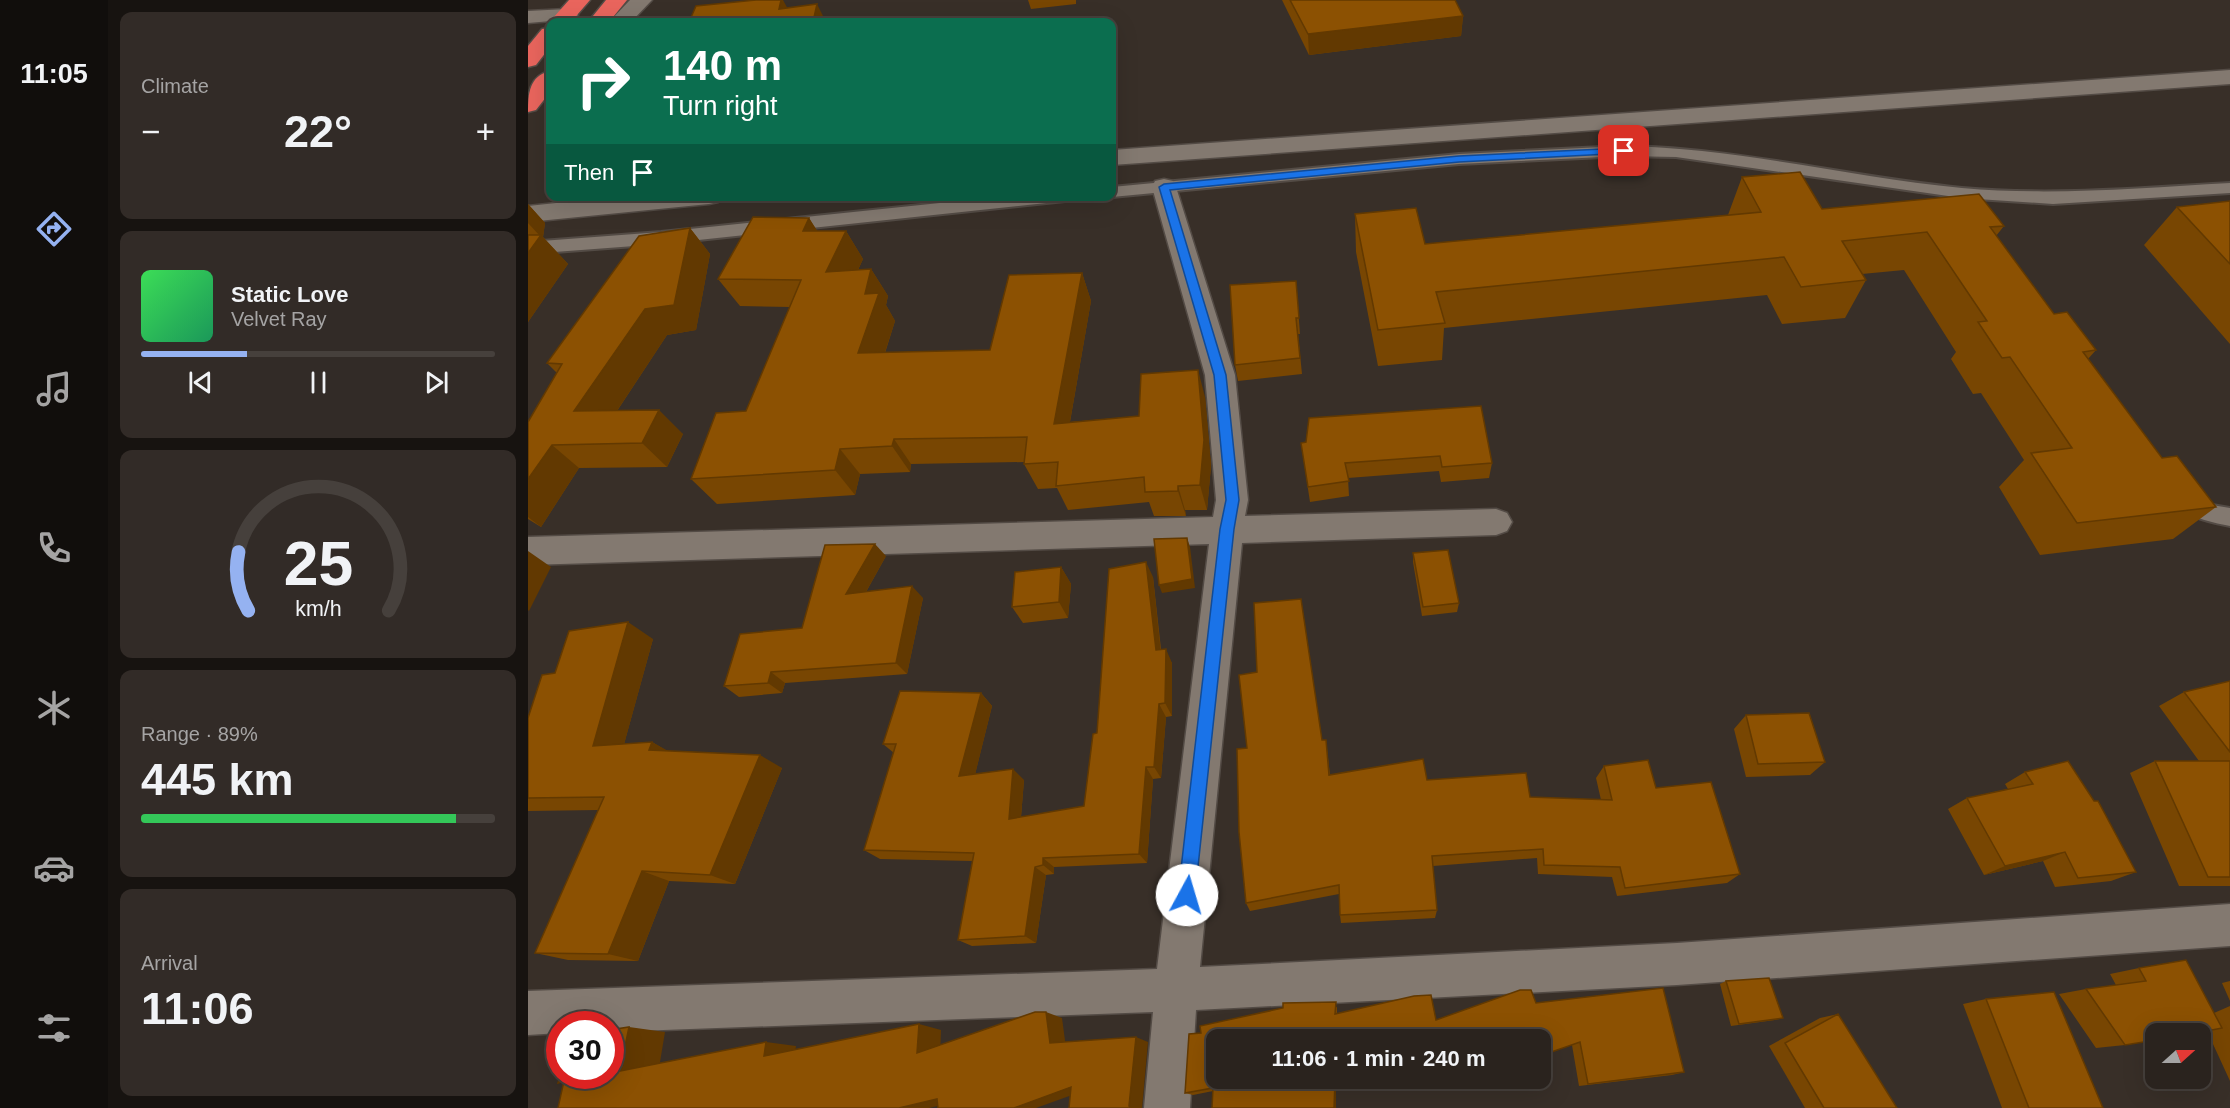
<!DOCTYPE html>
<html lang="en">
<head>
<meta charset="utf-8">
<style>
  :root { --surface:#2a231e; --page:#322b27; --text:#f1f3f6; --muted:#a5a4a4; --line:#46403c; --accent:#95b2f1 }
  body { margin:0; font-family:Helvetica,sans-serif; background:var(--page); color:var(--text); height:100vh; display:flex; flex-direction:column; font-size:22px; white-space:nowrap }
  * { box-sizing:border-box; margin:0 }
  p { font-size:20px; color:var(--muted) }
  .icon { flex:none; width:33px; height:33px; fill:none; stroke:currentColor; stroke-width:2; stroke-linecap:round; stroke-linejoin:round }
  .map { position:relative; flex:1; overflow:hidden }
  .side { display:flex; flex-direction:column; gap:12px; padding:12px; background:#171310; width:420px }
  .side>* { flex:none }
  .hud { position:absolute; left:18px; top:18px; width:570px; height:183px; border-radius:12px; box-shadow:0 6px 24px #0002,0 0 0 2px var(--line); background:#0b6e4f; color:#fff; overflow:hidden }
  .needle { width:39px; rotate:69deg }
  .fabs { position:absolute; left:1617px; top:1023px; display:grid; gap:12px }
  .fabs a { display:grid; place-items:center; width:66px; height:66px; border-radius:12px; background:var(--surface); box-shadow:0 6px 24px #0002,0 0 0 2px var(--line); font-size:30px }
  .speed { position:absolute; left:18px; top:1011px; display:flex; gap:12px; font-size:30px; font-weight:700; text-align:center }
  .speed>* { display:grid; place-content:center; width:78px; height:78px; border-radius:50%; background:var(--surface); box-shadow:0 6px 24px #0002,0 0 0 2px var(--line); line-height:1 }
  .speed .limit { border:9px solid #d22; background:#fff; color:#111 }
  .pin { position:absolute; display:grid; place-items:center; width:51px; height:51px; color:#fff; margin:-26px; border-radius:12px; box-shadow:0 3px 9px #0006 }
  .me { position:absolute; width:66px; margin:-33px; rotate:6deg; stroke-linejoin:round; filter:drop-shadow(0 0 4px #0008) }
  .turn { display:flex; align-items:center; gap:21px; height:126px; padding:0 18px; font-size:27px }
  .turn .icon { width:78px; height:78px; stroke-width:2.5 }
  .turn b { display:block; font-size:42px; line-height:51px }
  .then { display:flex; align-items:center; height:57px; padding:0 18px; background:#0003; gap:12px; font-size:22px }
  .big { font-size:45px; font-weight:600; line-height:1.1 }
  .side .card { flex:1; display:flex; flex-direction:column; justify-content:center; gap:9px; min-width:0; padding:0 21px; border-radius:12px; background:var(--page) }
  .side .dial { align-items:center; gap:0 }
  .dial svg { height:156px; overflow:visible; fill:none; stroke:var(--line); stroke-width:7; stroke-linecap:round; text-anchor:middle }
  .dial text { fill:var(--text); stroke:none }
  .song { display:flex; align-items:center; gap:18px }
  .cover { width:72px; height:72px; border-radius:9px; background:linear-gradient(135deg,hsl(130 70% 55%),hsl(150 70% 35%)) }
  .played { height:6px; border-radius:3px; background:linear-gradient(90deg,var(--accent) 30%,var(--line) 30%) }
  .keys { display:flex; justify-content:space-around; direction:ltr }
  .heat { display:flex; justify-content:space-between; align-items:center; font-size:33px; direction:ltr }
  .charge { height:9px; border-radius:4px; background:linear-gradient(90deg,#34c759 89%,var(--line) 0) }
  .trip { position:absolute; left:678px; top:1029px; width:345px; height:60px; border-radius:12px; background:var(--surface); box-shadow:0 6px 24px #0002,0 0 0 2px var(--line); font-weight:600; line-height:60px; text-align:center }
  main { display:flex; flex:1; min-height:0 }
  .tab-bar { display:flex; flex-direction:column; width:108px; justify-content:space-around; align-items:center; background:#110e0c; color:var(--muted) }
  .tab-bar .icon { width:42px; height:42px }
  .tab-bar .selected { color:var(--accent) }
  .tab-bar b { font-size:27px; color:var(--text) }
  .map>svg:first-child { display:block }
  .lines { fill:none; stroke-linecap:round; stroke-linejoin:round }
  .lane-casing { stroke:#534b45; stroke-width:4 }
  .street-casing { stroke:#534b45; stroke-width:3 }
  .highway-casing { stroke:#534b45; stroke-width:3 }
  .lane { fill:#837970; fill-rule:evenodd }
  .street { fill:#837970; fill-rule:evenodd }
  .highway { fill:#e9655d; fill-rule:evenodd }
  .wall { fill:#784602 }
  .shaded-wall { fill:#623901 }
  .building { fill:#8c5102; stroke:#623901; stroke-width:1.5 }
  .route { fill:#1a73e8; stroke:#114b97; stroke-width:1.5 }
</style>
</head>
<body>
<main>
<nav class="tab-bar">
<b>11:05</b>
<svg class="icon selected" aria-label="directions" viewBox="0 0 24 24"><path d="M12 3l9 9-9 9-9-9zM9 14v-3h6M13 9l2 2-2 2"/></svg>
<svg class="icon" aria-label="music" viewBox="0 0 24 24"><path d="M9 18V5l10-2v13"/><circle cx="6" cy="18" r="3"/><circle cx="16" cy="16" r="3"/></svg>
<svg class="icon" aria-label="phone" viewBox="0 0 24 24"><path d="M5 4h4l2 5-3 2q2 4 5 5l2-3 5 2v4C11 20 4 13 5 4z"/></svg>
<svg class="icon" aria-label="climate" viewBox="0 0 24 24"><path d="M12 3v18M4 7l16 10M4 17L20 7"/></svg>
<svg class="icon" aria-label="car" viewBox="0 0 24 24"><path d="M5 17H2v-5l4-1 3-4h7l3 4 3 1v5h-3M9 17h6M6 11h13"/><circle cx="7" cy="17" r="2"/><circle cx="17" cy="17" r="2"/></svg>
<svg class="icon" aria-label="filters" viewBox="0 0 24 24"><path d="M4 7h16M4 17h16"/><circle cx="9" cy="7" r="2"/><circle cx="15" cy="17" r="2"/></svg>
</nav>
<section class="side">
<div class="card"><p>Climate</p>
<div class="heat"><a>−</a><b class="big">22°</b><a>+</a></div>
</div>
<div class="card">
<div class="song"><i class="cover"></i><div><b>Static Love</b><p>Velvet Ray</p></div></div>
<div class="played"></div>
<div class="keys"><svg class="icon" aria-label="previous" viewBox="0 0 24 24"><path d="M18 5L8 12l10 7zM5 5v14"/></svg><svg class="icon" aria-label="pause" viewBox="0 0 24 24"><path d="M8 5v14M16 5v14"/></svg><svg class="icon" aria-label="next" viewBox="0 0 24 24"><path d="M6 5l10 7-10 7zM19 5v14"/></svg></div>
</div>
<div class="card dial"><svg viewBox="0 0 100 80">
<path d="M14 69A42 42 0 1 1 86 69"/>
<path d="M14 69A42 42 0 0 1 9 39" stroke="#95b2f1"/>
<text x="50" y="56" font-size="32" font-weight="700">25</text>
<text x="50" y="72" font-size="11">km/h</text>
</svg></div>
<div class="card"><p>Range · 89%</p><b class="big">445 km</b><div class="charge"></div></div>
<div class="card"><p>Arrival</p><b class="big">11:06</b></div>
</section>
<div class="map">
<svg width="1702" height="1108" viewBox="0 0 1702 1108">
  <rect width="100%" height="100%" fill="#382f28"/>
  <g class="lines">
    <defs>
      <g id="lane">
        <path d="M1096 146C1210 148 1321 177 1434 188 1523 196 1613 188 1702 183V193L1525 204 1434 198 1148 157 1096 156 931 164 584 197 580 196H584V187L931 154Z"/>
        <path d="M479 196H545L537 201 133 244 0 254V242L133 232Z"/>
        <path d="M1655 488 1684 505 1702 508V526C1682 522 1654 517 1644 497L1647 491Z"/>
      </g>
      <g id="street">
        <path d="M102 0H124L103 22H81Z"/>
        <path d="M39 9 46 11 50 15 46 19 0 23V11Z"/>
        <path d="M1702 70V84L584 165V150Z"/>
        <path d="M636 179 645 181 648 187 707 375 720 500 717 516 968 509 979 513 984 522 979 531 968 535 714 543 672 967 1149 943 1702 904V946L1149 985 668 1010 662 1108H616L625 1012 82 1032V1024H32V1033L0 1035V991L629 969 681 544 0 565V537L685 517 688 500 677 375 624 187 627 181Z"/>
        <path d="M94 196H193L190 202 181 204 0 222V206Z"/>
      </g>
      <g id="highway">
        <path d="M41 0H62L43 22 22 24 25 18Z"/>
        <path d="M78 0H99L81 22H60Z"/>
        <path d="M22 28V47L8 65 0 67V46L14 29Z"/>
        <path d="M22 71V92L8 110 0 112C0 94 1 76 22 71Z"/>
      </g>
    </defs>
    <!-- lane casing -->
    <use href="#lane" class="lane-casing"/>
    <!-- street casing -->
    <use href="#street" class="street-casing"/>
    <!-- highway casing -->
    <use href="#highway" class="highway-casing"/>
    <!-- lane -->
    <use href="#lane" class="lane"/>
    <!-- street -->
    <use href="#street" class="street"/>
    <!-- highway -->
    <use href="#highway" class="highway"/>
  </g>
  <!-- wall -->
  <g class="wall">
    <path d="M500 0H548V4L503 9Z"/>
    <path d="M754 0H927L935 16 933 36 781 55Z"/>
    <path d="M1214 177 1294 209 1476 226 1468 236 1526 314 1568 350 1560 359 1634 458 1688 507 1645 539 1512 555 1471 487 1496 460 1453 393 1445 394 1423 359 1428 352 1376 270 1334 274 1338 280 1317 318 1254 324 1239 295 916 328 914 360 850 366 828 252 827 214 897 244 1200 215Z"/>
    <path d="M1702 201V344L1616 245 1649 207Z"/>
    <path d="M0 204 17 223 15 237 40 264 0 322Z"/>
    <path d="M281 218 289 231H318L335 259 330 270 343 269 360 296 358 305 367 321 357 353 462 350 554 273 563 301 542 422 611 416 677 397 683 466 679 510H657L658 516H626L621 502 540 510 529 488 510 489 496 464 497 462 383 464 382 472 332 474 327 495 189 504 163 479 218 411 262 307 212 306 190 279Z"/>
    <path d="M162 228 182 254 168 330 139 335 89 411 155 434 139 467 51 468 13 527 0 519V422L29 373 19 363Z"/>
    <path d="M768 281 772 334H770L774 374 710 381 707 365Z"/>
    <path d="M781 418 964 463 961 478 913 482 911 471 820 478 821 496 782 502 773 443 778 442Z"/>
    <path d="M885 553 931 603 929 612 894 616 885 562Z"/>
    <path d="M358 556 338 592 395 598 379 674 257 683 254 693 211 697 196 686 274 628Z"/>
    <path d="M533 567 543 584 540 618 495 623 484 607Z"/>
    <path d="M625 577 633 649 644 663V716L638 717 633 778 625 779 619 863 526 867V874L518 875 508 943 444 946 430 940 445 861 352 859 336 850 366 753 355 744 453 693 464 706 447 774 496 780 493 817 556 806 569 733Z"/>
    <path d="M125 639 96 744 124 742 139 751 254 768 207 884 141 881 110 961 40 960 7 953 70 810 0 811V718L27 673Z"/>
    <path d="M1702 681V886H1651L1602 773 1627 761H1671L1631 706 1656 692Z"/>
    <path d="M1218 715 1297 762 1282 775 1218 777 1206 729Z"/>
    <path d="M798 740 802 775 899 780 1002 797 1073 800 1068 778 1076 766 1128 788 1212 874 1199 883 1089 896 1084 877 1010 874 1009 858 905 866 909 910 907 918 813 923 812 915 811 894 722 911 718 903Z"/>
    <path d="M1497 772 1608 872 1583 881 1527 887 1515 861 1456 875 1420 809 1439 798 1480 789 1477 784Z"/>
    <path d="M1611 968 1686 1013 1702 1006V1081L1679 1031 1597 1045 1568 1048 1531 994 1558 989 1588 985 1582 974Z"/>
    <path d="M1198 981 1255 1018 1247 1020 1203 1026 1192 984Z"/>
    <path d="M1702 981V1001L1694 983Z"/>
    <path d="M1458 999 1575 1108H1474L1435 1004Z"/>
    <path d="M1008 1003 1156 1072 1144 1075 1051 1086 1044 1045 1012 1040H688V1078H829L808 1084 685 1091 665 1095 657 1093 673 1033 809 1007V1014L908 1020Z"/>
    <path d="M1310 1014 1369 1108H1277L1241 1046 1292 1018Z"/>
  </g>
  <!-- shaded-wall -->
  <g class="shaded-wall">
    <path d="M253 0H255L267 22 251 9Z"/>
    <path d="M289 4 298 22H285Z"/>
    <path d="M935 16 933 36 781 55 780 34Z"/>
    <path d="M0 204 17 223 15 237 40 264 0 322V243L12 236 0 223Z"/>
    <path d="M281 218 299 246 275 231Z"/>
    <path d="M162 228 182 254 168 330 139 335 73 435 46 411Z"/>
    <path d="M318 231 335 259 316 300 298 272Z"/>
    <path d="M343 269 360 296 358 305 367 321 348 380 330 353 337 294Z"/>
    <path d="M554 273 563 301 537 450 526 424Z"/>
    <path d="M670 370 677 397 683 466 679 510 672 485Z"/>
    <path d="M131 410 155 434 139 467 114 443Z"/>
    <path d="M366 439 383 464 382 472 364 446Z"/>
    <path d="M24 445 51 468 13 527 0 517V479Z"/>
    <path d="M312 449 332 474 327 495 307 470Z"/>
    <path d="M650 486 657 510 658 516 650 491Z"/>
    <path d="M659 538 662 547 667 588 634 593 631 585Z"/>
    <path d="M347 544 358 556 330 606 318 594Z"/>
    <path d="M0 551 23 567 1 611 0 610Z"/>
    <path d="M618 562 625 577 634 664 628 650Z"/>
    <path d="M533 567 543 584 540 618 531 602Z"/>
    <path d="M384 586 395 598 379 674 368 663Z"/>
    <path d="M100 622 125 639 92 759 65 746Z"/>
    <path d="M638 649 644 663V716L637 703Z"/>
    <path d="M243 672 257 683 254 693 240 683Z"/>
    <path d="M453 693 464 706 444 787 431 776Z"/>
    <path d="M631 704 638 717 633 778 626 767Z"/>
    <path d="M124 742 149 756 121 750Z"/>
    <path d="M232 755 254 768 207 884 182 875Z"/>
    <path d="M618 767 625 779 619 863 611 854Z"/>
    <path d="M485 769 496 780 492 829 481 819Z"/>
    <path d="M1537 852 1515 861 1456 875 1477 866Z"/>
    <path d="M515 858 526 867V874L515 865Z"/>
    <path d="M507 867 518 875 508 943 497 936Z"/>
    <path d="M114 871 141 881 110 961 80 954Z"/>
    <path d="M518 1012 534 1018 538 1048 522 1043Z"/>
    <path d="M391 1024 413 1030 412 1057 389 1053Z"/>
    <path d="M101 1027 137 1032 130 1074 92 1071Z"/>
    <path d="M608 1037 620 1042 614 1108H603L601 1106Z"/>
    <path d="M238 1042 268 1046 266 1060 236 1056Z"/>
    <path d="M819 1078H829L808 1084V1108H806L807 1081Z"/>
    <path d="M543 1087 558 1090 508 1108H486Z"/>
    <path d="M409 1099 431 1101 401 1108H371Z"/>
  </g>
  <!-- building -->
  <g class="building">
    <path d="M228 0H253L251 9 289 4 285 22H161L168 6Z"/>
    <path d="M762 0H927L935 16 780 34Z"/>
    <path d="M1272 172 1294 209 1451 194 1476 226 1462 227 1526 314 1539 312 1568 350 1555 352 1634 458 1649 456 1688 507 1549 523 1503 453 1544 448 1482 357 1474 358 1450 322 1459 321 1399 232 1314 241 1338 280 1273 287 1256 257 908 292 917 323 850 330 827 214 888 208 897 244 1233 212 1214 177Z"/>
    <path d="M1702 201V264L1649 207Z"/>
    <path d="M225 217 281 218 275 231H318L298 272 343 269 337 294 351 293 330 353 462 350 481 275 554 273 526 424 611 416 613 374 670 370 676 440 672 485 650 486V491L617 492 616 477 528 486 530 462 496 464 499 437 366 439 364 446 312 449 307 470 163 479 188 413 218 411 273 280 190 279Z"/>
    <path d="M162 228 146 305 117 309 46 411 131 410 114 443 24 445 0 479V422L34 364 19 363 111 236Z"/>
    <path d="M0 235H13L0 253Z"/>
    <path d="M768 281 771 318H768L772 358 707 365 702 285Z"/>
    <path d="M953 406 964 463 914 467 912 456 817 463 821 481 780 487 773 443 778 442 781 418Z"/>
    <path d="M659 538 664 579 631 585 626 539Z"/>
    <path d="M347 544 318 594 384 586 368 663 243 672 240 683 196 686 212 634 274 628 297 545Z"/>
    <path d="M920 550 931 603 895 607 885 553Z"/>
    <path d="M618 562 628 650 638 649 637 703 631 704 626 767H618L611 854 515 858V865L507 867 497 936 430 940 446 853 336 850 368 744H355L372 691 453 693 431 776 485 769 481 819 556 806 565 734 569 733 581 569Z"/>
    <path d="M533 567 531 602 484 607 487 572Z"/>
    <path d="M773 599 794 740H798L801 775 895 759 899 780 998 773 1002 797 1084 800 1076 766 1120 760 1128 788 1183 782 1212 874 1097 888 1092 867 1016 865 1015 849 904 856 909 910 812 915 811 885 718 903 711 832 709 749 719 748 711 675 729 672 726 603Z"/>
    <path d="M100 622 65 746 124 742 121 750 232 755 182 875 114 871 80 954 7 953 76 797 0 798V718L14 675 27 673 41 631Z"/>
    <path d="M1702 681V752L1656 692Z"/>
    <path d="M1281 713 1297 762 1230 764 1218 715Z"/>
    <path d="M1540 761 1566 801H1570L1608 872 1550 878 1537 852 1477 866 1439 798 1505 784 1497 772Z"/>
    <path d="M1627 761H1702V877H1680Z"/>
    <path d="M1658 960 1694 1028 1664 1034H1628V1040L1597 1045 1558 989 1618 981 1611 968Z"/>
    <path d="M1241 978 1255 1018 1211 1024 1198 981Z"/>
    <path d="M1135 988 1156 1072 1060 1084 1052 1042 1012 1056V1040H688V1078H819L807 1081 806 1108H684L685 1088 657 1093 661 1034 673 1033 672 1026 755 1008V1003L808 1002 807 1014 886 996 903 995 908 1020 992 990H1003L1008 1003Z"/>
    <path d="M1526 992 1575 1108H1501L1458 999Z"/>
    <path d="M507 1012H518L522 1043 608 1037 601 1106 603 1108H541L543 1087 486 1108H410L409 1099 371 1108H30L36 1081 30 1083 32 1076H82V1030L101 1027 92 1071 238 1042 236 1056 391 1024 389 1053Z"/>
    <path d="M1310 1014 1369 1108H1296L1257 1043Z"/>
  </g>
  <!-- route -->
  <path class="route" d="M1096 148 1101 151 1099 153 931 162 642 190 698 375 711 500 706 529 667 895 665 901 659 904 653 901 650 895 692 529 698 500 686 375 631 187 636 184 931 156Z"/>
</svg>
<div class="fabs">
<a><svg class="needle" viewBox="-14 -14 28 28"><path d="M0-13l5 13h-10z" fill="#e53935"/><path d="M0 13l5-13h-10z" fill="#a5a4a4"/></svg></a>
</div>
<div class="speed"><div class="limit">30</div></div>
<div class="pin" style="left:1096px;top:151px;background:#d93025"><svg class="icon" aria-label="arrive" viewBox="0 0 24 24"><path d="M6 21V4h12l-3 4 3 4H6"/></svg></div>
<svg class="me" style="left:659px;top:895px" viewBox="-20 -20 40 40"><circle r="19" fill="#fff"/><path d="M0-13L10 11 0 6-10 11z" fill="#1a73e8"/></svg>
<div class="trip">11:06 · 1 min · 240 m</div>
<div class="hud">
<div class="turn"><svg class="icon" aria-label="right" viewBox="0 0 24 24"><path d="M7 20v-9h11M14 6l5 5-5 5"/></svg><div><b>140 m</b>Turn right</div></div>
<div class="then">Then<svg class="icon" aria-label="arrive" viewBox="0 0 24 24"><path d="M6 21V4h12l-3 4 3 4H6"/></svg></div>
</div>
</div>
</main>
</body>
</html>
